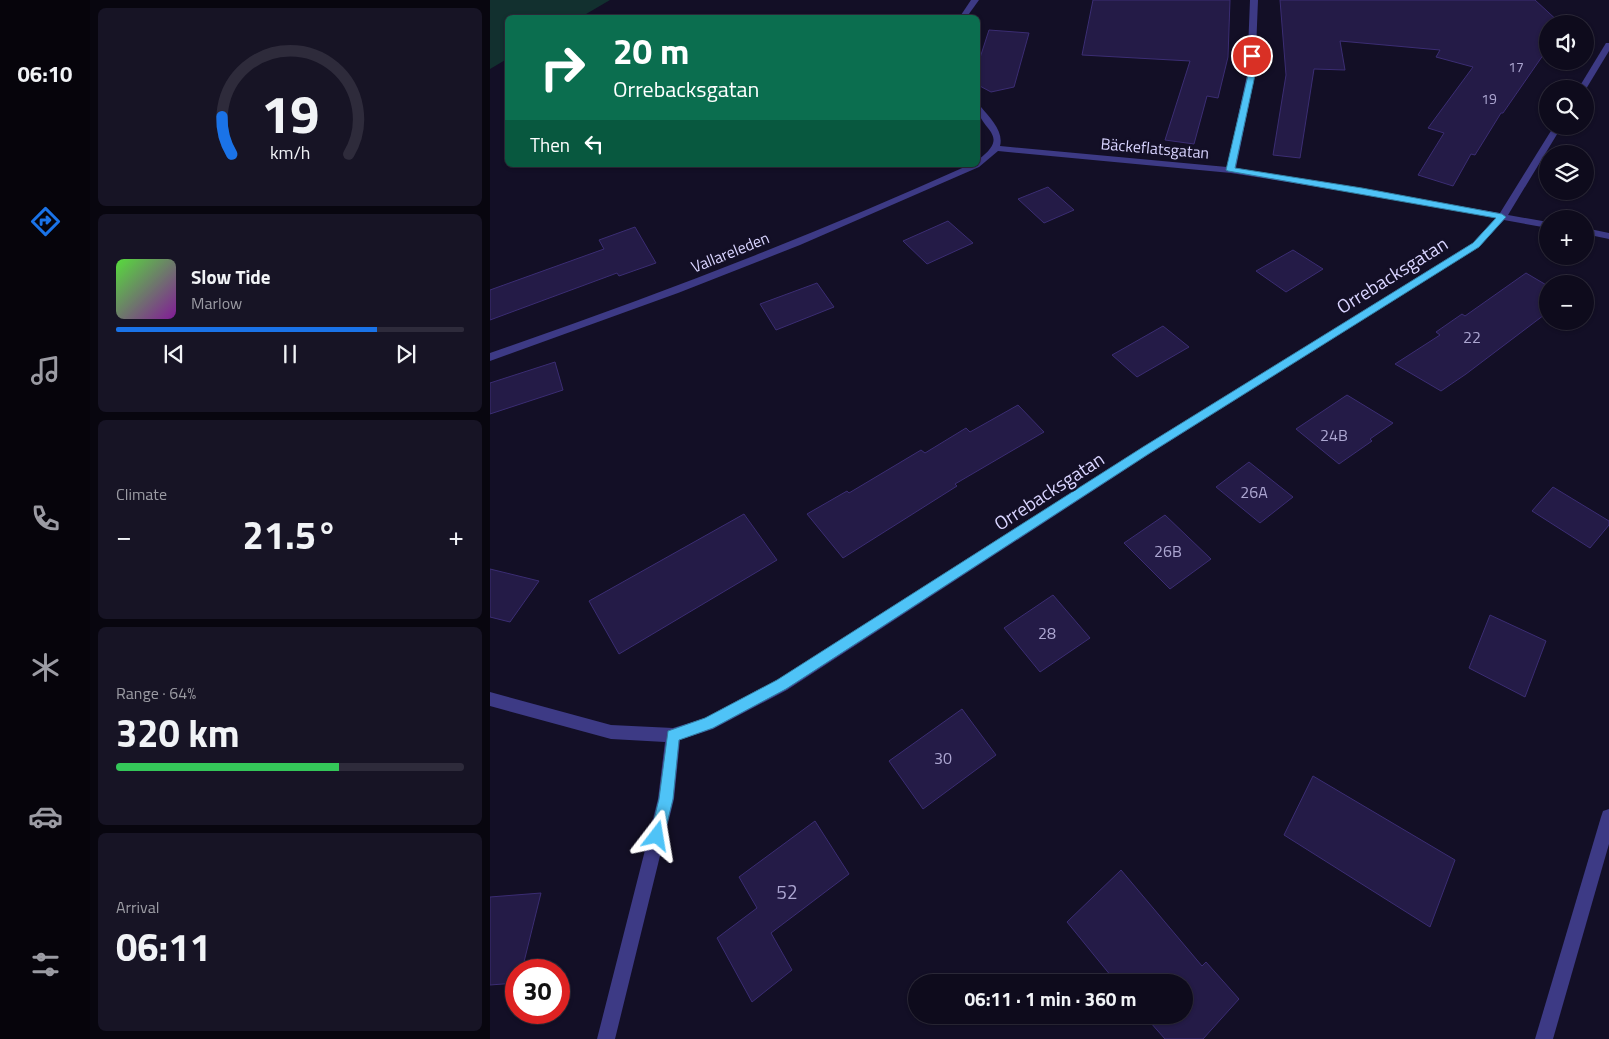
<!DOCTYPE html>
<html lang="en">
<head>
<meta charset="utf-8">
<style>
  :root { --surface:#0e0b1c; --page:#171425; --text:#f1f3f6; --muted:#9b9ba3; --line:#2e2b3b; --accent:#1a73e8 }
  body { margin:0; font-family:"Titillium Web",sans-serif; background:var(--page); color:var(--text); height:100vh; display:flex; flex-direction:column; font-size:19px; white-space:nowrap }
  * { box-sizing:border-box; margin:0 }
  p { font-size:16px; color:var(--muted) }
  .icon { flex:none; width:28px; height:28px; fill:none; stroke:currentColor; stroke-width:2; stroke-linecap:round; stroke-linejoin:round }
  .map { position:relative; flex:1; overflow:hidden }
  .details { display:flex; flex-direction:column; gap:8px; padding:8px; background:#08060f; width:400px }
  .details>* { flex:none }
  .hud { position:absolute; left:15px; top:15px; width:475px; height:152px; border-radius:8px; box-shadow:0 1px 4px #0004,0 0 0 1px var(--line); background:#0b6e4f; color:#fff; overflow:hidden }
  .tools { position:absolute; left:1049px; top:15px; display:grid; gap:10px }
  .tools a { display:grid; place-items:center; width:55px; height:55px; border-radius:50%; background:var(--surface); box-shadow:0 1px 4px #0004,0 0 0 1px var(--line); font-size:25px }
  .speed { position:absolute; left:15px; top:959px; display:flex; gap:10px; font-size:25px; font-weight:700; text-align:center }
  .speed>* { display:grid; place-content:center; width:65px; height:65px; border-radius:50%; background:var(--surface); box-shadow:0 1px 4px #0004,0 0 0 1px var(--line); line-height:1 }
  .speed .limit { border:8px solid #d22; background:#fff; color:#111 }
  .pin { position:absolute; display:grid; place-items:center; width:42px; height:42px; color:#fff; margin:-21px; border:2px solid #fff; border-radius:50%; box-shadow:0 1px 5px #0007 }
  .me { position:absolute; width:55px; margin:-28px; rotate:14deg; stroke-linejoin:round; filter:drop-shadow(0 0 4px #0008) }
  .turn { display:flex; align-items:center; gap:18px; height:105px; padding:0 25px; font-size:22px }
  .turn .icon { width:65px; height:65px; stroke-width:2.5 }
  .turn b { display:block; font-size:35px; line-height:42px }
  .then { display:flex; align-items:center; height:48px; padding:0 25px; background:#0003; gap:10px; font-size:19px }
  .big { font-size:38px; font-weight:700; line-height:1.1 }
  .details .tile { flex:1; display:flex; flex-direction:column; justify-content:center; gap:8px; min-width:0; padding:0 18px; border-radius:8px; background:var(--page) }
  .details .dial { align-items:center; gap:0 }
  .dial svg { height:130px; overflow:visible; fill:none; stroke:var(--line); stroke-width:7; stroke-linecap:round; text-anchor:middle }
  .dial text { fill:var(--text); stroke:none }
  .song { display:flex; align-items:center; gap:15px }
  .cover { width:60px; height:60px; border-radius:8px; background:linear-gradient(135deg,hsl(110 70% 55%),hsl(290 70% 35%)) }
  .played { height:5px; border-radius:2px; background:linear-gradient(90deg,var(--accent) 75%,var(--line) 75%) }
  .keys { display:flex; justify-content:space-around; direction:ltr }
  .heat { display:flex; justify-content:space-between; align-items:center; font-size:28px; direction:ltr }
  .charge { height:8px; border-radius:4px; background:linear-gradient(90deg,#34c759 64%,var(--line) 0) }
  .trip { position:absolute; left:418px; top:974px; width:285px; height:50px; border-radius:25px; background:var(--surface); box-shadow:0 1px 4px #0004,0 0 0 1px var(--line); font-weight:700; line-height:50px; text-align:center }
  main { display:flex; flex:1; min-height:0 }
  .dock { display:flex; flex-direction:column; width:90px; justify-content:space-around; align-items:center; background:#06040b; color:var(--muted) }
  .dock .icon { width:35px; height:35px }
  .dock .active { color:var(--accent) }
  .dock b { font-size:22px; color:var(--text) }
  .map>svg:first-child { display:block }
  .green { fill:#12302f }
  .building { fill:#241b47; stroke:#3b2d73 }
  .lines { fill:none; stroke-linecap:round; stroke-linejoin:round }
  .street { fill:#3d3a85; fill-rule:evenodd }
  .route { fill:#4fc3f7; stroke:#337fa1 }
  .labels { text-anchor:middle; stroke-width:5; stroke-linejoin:round; paint-order:stroke }
  .far-number-label { font-size:14px; fill:#aca6d1 }
  .far-street-label { font-size:16px; fill:#d9d4ff; stroke:#130f26 }
  .number-label { font-size:16px; fill:#aca6d1 }
  .street-label { font-size:19px; fill:#d9d4ff; stroke:#130f26 }
  .near-number-label { font-size:19px; fill:#aca6d1 }
</style>
</head>
<body>
<main>
<nav class="dock">
<b>06:10</b>
<svg class="icon active" aria-label="directions" viewBox="0 0 24 24"><path d="M12 3l9 9-9 9-9-9zM9 14v-3h6M13 9l2 2-2 2"/></svg>
<svg class="icon" aria-label="music" viewBox="0 0 24 24"><path d="M9 18V5l10-2v13"/><circle cx="6" cy="18" r="3"/><circle cx="16" cy="16" r="3"/></svg>
<svg class="icon" aria-label="phone" viewBox="0 0 24 24"><path d="M5 4h4l2 5-3 2q2 4 5 5l2-3 5 2v4C11 20 4 13 5 4z"/></svg>
<svg class="icon" aria-label="climate" viewBox="0 0 24 24"><path d="M12 3v18M4 7l16 10M4 17L20 7"/></svg>
<svg class="icon" aria-label="car" viewBox="0 0 24 24"><path d="M5 17H2v-5l4-1 3-4h7l3 4 3 1v5h-3M9 17h6M6 11h13"/><circle cx="7" cy="17" r="2"/><circle cx="17" cy="17" r="2"/></svg>
<svg class="icon" aria-label="filters" viewBox="0 0 24 24"><path d="M4 7h16M4 17h16"/><circle cx="9" cy="7" r="2"/><circle cx="15" cy="17" r="2"/></svg>
</nav>
<section class="details">
<div class="tile dial"><svg viewBox="0 0 100 80">
<path d="M14 69A42 42 0 1 1 86 69"/>
<path d="M14 69A42 42 0 0 1 8 46" stroke="#1a73e8"/>
<text x="50" y="56" font-size="32" font-weight="700">19</text>
<text x="50" y="72" font-size="11">km/h</text>
</svg></div>
<div class="tile">
<div class="song"><i class="cover"></i><div><b>Slow Tide</b><p>Marlow</p></div></div>
<div class="played"></div>
<div class="keys"><svg class="icon" aria-label="previous" viewBox="0 0 24 24"><path d="M18 5L8 12l10 7zM5 5v14"/></svg><svg class="icon" aria-label="pause" viewBox="0 0 24 24"><path d="M8 5v14M16 5v14"/></svg><svg class="icon" aria-label="next" viewBox="0 0 24 24"><path d="M6 5l10 7-10 7zM19 5v14"/></svg></div>
</div>
<div class="tile"><p>Climate</p>
<div class="heat"><a>−</a><b class="big">21.5°</b><a>+</a></div>
</div>
<div class="tile"><p>Range · 64%</p><b class="big">320 km</b><div class="charge"></div></div>
<div class="tile"><p>Arrival</p><b class="big">06:11</b></div>
</section>
<div class="map">
<svg width="1119" height="1039" viewBox="0 0 1119 1039">
  <rect width="100%" height="100%" fill="#130f26"/>
  <!-- green -->
  <path class="green" d="M0 0H120L91 17 18 18 17 59 0 69Z"/>
  <!-- building -->
  <g class="building">
    <path d="M603 0H740L738 57 728 98 717 96 704 144 675 140 700 61 592 55Z"/>
    <path d="M790 0H1045L1071 24H1058V48L1013 113H1011L985 155 981 154 963 186 928 175 954 133 938 128 983 67 946 57 950 50 850 41 855 70 824 69 810 158 783 155 796 75Z"/>
    <path d="M499 30 539 33 524 87 501 92 488 85V64Z"/>
    <path d="M558 187 584 210 554 223 528 199Z"/>
    <path d="M458 221 483 243 437 264 413 241Z"/>
    <path d="M145 227 166 263 129 276 127 273 0 320V290L114 249 109 240Z"/>
    <path d="M803 250 833 269 796 292 766 271Z"/>
    <path d="M1036 273 1058 286V312L976 374 951 391 905 364 950 335 946 332 972 314 975 316Z"/>
    <path d="M327 283 344 307 286 330 270 304Z"/>
    <path d="M673 326 699 347 647 377 622 355Z"/>
    <path d="M65 362 73 390 0 414V383Z"/>
    <path d="M857 395 903 423 880 439 882 441 849 464 806 429Z"/>
    <path d="M528 405 554 432 465 484 467 486 353 558 317 514 357 491 359 493 431 450 435 453 476 428 480 432Z"/>
    <path d="M759 462 803 497 770 523 726 487Z"/>
    <path d="M1063 487 1119 521V525L1100 548 1042 511Z"/>
    <path d="M254 514 287 560 129 654 99 601Z"/>
    <path d="M675 515 721 559 680 589 634 543Z"/>
    <path d="M0 569 49 581 20 622 0 617Z"/>
    <path d="M563 595 600 638 550 672 514 628Z"/>
    <path d="M1000 615 1056 641 1035 697 979 668Z"/>
    <path d="M472 709 506 755 433 809 399 761Z"/>
    <path d="M823 776 965 860 940 927 794 835Z"/>
    <path d="M325 821 359 874 281 933 302 970 262 1002 227 938 267 908 249 877Z"/>
    <path d="M631 870 712 966 716 962 749 999 713 1039H675L660 1022 667 1015H694V986L697 982H626L577 922Z"/>
    <path d="M51 893 32 970H26V983L0 985V897Z"/>
  </g>
  <g class="lines">
    <!-- street -->
    <g class="street">
      <path d="M481 0H489L476 18H469Z"/>
      <path d="M760 0H768L765 75 746 168 1010 213 1064 126H1072L1018 215 1058 222V228L1014 220 989 247 661 453 297 690 223 729 190 740 184 799 125 1039H107L168 799 175 742 121 739 0 706V692L121 725 183 728 215 718 287 680 653 447 983 243 1006 218 872 194 741 173 508 151 489 167 310 245 188 293 0 361V353C162 297 322 236 479 165H488V160C523 134 488 130 488 107H491C500 118 514 131 510 146L737 167 757 75Z"/>
      <path d="M1116 43H1119V51L1096 89H1088Z"/>
      <path d="M1095 228 1119 233V239L1095 234Z"/>
      <path d="M1119 809V844L1063 1039H1045L1111 817 1113 811Z"/>
    </g>
  </g>
  <!-- route -->
  <path class="route" d="M762 54 765 56V75L745 168 872 188 1012 214 1016 217 989 247 660 453 296 689 223 728 189 740 183 799 174 836 172 841 167 843 162 841 160 836 169 799 178 731 215 718 287 680 653 447 983 243 1006 218 738 171 736 170 758 75 759 56Z"/>
  <g class="labels">
    <!-- far-number labels -->
    <g class="far-number-label">
      <text x="1026" y="72">17</text>
      <text x="999" y="104">19</text>
    </g>
    <!-- far-street labels -->
    <g class="far-street-label">
      <text transform="translate(665 148) rotate(5)" y="6">Bäckeflatsgatan</text>
      <text transform="translate(240 252) rotate(-22)" y="6">Vallareleden</text>
    </g>
    <!-- number labels -->
    <g class="number-label">
      <text x="982" y="343">22</text>
      <text x="844" y="441">24B</text>
      <text x="764" y="498">26A</text>
      <text x="678" y="557">26B</text>
      <text x="557" y="639">28</text>
      <text x="453" y="764">30</text>
    </g>
    <!-- street labels -->
    <g class="street-label">
      <text transform="translate(902 275) rotate(-32)" y="7">Orrebacksgatan</text>
      <text transform="translate(559 491) rotate(-33)" y="7">Orrebacksgatan</text>
    </g>
    <!-- near-number labels -->
    <g class="near-number-label">
      <text x="297" y="899">52</text>
    </g>
  </g>
</svg>
<div class="tools">
<a><svg class="icon" aria-label="sound" viewBox="0 0 24 24"><path d="M4 9h4l5-4v14l-5-4H4zM17 9q2 3 0 6"/></svg></a>
<a><svg class="icon" aria-label="search" viewBox="0 0 24 24"><circle cx="10" cy="10" r="6"/><path d="M15 15l6 6"/></svg></a>
<a><svg class="icon" aria-label="layers" viewBox="0 0 24 24"><path d="M12 4l9 5-9 5-9-5zM3 14l9 5 9-5"/></svg></a>
<a>+</a>
<a>−</a>
</div>
<div class="speed"><div class="limit">30</div></div>
<div class="pin" style="left:762px;top:56px;background:#d93025"><svg class="icon" aria-label="arrive" viewBox="0 0 24 24"><path d="M6 21V4h12l-3 4 3 4H6"/></svg></div>
<svg class="me" style="left:167px;top:836px" viewBox="-20 -20 40 40"><path d="M0-17L14 15 0 8-14 15z" fill="#4fc3f7" stroke="#fff" stroke-width="4"/></svg>
<div class="trip">06:11 · 1 min · 360 m</div>
<div class="hud">
<div class="turn"><svg class="icon" aria-label="right" viewBox="0 0 24 24"><path d="M7 20v-9h11M14 6l5 5-5 5"/></svg><div><b>20 m</b>Orrebacksgatan</div></div>
<div class="then">Then<svg class="icon" aria-label="left" viewBox="0 0 24 24"><path d="M17 20v-9H6M10 6l-5 5 5 5"/></svg></div>
</div>
</div>
</main>
</body>
</html>
